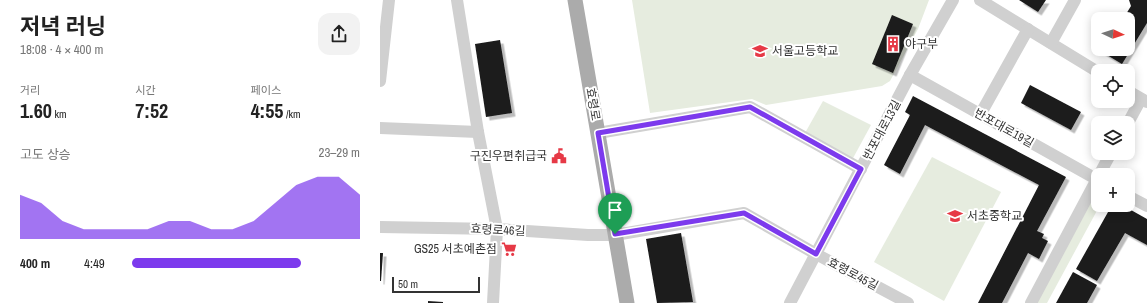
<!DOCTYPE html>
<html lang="ko">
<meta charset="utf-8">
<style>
body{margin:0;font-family:"Archivo Narrow","Noto Sans KR",sans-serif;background:#f2f2f2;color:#222;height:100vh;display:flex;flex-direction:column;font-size:15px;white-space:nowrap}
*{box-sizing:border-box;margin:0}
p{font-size:13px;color:#767676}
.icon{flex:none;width:22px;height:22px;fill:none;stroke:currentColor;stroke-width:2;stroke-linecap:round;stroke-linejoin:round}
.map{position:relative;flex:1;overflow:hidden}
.sheet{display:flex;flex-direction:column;background:#fff;width:380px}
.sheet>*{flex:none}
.needle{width:26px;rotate:94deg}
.buttons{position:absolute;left:711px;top:12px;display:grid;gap:8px}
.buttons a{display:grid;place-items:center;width:44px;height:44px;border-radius:8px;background:#fff;box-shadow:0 2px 10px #0003;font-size:20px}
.scale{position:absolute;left:12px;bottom:10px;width:88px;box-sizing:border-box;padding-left:4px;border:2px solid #333;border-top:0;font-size:11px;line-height:14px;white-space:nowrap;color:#333;-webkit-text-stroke:3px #fff;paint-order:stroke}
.pin{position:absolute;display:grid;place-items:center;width:34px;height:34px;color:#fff;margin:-41px -17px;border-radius:50% 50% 50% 0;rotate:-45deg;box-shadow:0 0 4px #0007}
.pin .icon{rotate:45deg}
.round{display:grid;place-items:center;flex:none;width:42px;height:42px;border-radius:12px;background:#f2f2f2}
.overview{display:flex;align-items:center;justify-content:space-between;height:68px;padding:0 20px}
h1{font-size:22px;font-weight:700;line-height:30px}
.stats{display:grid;grid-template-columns:repeat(3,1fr);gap:6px;height:68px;padding:4px 20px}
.stats div{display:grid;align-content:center}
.stats b{font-size:20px;font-weight:700}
.stats small{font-size:11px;font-weight:400}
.stats p{font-size:11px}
.chart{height:112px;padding:8px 20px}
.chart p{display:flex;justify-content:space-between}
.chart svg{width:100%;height:72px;margin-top:4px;fill:#7c3aed;opacity:.7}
ul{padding:0 20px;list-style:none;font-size:13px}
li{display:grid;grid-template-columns:64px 48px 1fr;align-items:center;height:30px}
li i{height:10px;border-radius:5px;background:#7c3aed}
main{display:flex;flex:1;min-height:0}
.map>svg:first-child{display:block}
</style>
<main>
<section class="sheet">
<div class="overview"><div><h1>저녁 러닝</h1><p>18:08 · 4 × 400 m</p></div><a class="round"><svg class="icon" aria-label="share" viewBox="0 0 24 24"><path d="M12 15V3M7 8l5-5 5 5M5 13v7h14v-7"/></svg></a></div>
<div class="stats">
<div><p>거리</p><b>1.60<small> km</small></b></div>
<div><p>시간</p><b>7:52</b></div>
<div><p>페이스</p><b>4:55<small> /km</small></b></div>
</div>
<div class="chart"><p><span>고도 상승</span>23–29 m</p>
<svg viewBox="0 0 160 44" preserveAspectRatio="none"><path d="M0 44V17L10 22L20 33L30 38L40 38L50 38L60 38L70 33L80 33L90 38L100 38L110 33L120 22L130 11L140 6L150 6L160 17V44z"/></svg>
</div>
<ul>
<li><b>400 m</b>4:49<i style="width:74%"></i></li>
</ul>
</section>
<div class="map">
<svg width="767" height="303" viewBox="0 0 767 303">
<defs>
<filter id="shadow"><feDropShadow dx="3.5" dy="3.5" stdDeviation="0" flood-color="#0004"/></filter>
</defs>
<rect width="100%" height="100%" fill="#fff"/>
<!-- green -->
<g fill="#e6ecdf">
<polygon points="252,0 549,0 538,29 510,81 502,86 386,105 372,99 270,113"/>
<polygon points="443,101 491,125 472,160 425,133"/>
<polygon points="552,157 621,192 564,301 494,262"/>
<polygon points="718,189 718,205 720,205 667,303 657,303"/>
</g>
<!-- building -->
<g fill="#1a1a1a" filter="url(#shadow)">
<polygon points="639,0 666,0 658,12"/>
<polygon points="749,0 767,0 767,23 742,64 722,52 724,49 748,49 748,19 743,19 751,6"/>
<polygon points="512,15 533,24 513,73 492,64"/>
<polygon points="120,40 132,113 106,117 95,44"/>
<polygon points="650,85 701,112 691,130 641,103"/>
<polygon points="533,96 686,177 657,231 664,234 662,238 668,241 659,259 648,253 622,303 598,303 659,185 545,125 520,174 504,165 530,115 525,112"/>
<polygon points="732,205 742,205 767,219 767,245 745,233 717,281 696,269"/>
<polygon points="301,233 313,302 277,303 266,239"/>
<polygon points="0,253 3,253 1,281 0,281"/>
<polygon points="693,272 717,285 707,303 676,303"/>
<polygon points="48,301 63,302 63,303 48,303"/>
</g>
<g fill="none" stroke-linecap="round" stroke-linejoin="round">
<!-- minor -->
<g stroke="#d0d0d0" stroke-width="12">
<polyline points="77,0 98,132 117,229 113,303"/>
<polyline points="600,0 718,72"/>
<polyline points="671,43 695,0"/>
<polyline points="530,75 718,180"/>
<polyline points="0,81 9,0"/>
<polyline points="748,91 767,102"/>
<polyline points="600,115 648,29"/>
<polyline points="748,123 761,99"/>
<polyline points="0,128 98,132"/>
<polyline points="218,133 370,107 481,169"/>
<polyline points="719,175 731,153"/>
<polyline points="748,196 767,206"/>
<polyline points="0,227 117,229 208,235 235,235 364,213 436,254 528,303"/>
<polyline points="410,303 530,75 573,0"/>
<polyline points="651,303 718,177"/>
</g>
<!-- major -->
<polyline stroke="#ababab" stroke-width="15" points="195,0 247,303"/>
</g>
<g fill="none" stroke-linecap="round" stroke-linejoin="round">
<!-- route casing -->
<g stroke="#fff" stroke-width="8">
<polygon id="route" points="370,107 481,169 436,254 364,213 235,234 218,133"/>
</g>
<!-- route -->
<use href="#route" stroke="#7c3aed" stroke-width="5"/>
</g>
<!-- icons -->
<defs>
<g id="building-bare" transform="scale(1.2)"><path d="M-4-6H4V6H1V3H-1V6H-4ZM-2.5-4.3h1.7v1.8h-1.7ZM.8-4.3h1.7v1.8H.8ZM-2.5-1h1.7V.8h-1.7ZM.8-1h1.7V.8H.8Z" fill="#e63946" stroke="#fff" stroke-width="2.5" paint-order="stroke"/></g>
<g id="school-bare" transform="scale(1.2)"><path d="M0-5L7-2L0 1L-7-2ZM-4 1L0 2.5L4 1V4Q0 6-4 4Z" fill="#e63946" stroke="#fff" stroke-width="2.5" paint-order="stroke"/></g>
<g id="civic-bare" transform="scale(1.2)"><path d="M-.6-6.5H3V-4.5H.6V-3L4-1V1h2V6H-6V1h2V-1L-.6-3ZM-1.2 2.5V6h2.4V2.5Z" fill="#e63946" stroke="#fff" stroke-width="2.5" paint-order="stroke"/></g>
<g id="supermarket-bare" transform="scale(1.2)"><path d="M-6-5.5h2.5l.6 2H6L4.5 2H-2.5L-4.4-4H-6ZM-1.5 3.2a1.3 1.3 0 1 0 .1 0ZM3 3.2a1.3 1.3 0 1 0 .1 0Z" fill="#e63946" stroke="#fff" stroke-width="2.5" paint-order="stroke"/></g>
</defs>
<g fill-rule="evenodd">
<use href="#building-bare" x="513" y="44"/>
<use href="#school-bare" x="380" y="51"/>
<use href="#civic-bare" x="179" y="156"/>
<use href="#school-bare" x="575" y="216"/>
<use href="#supermarket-bare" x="129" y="249"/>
</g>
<g text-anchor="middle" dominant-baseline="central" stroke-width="4" stroke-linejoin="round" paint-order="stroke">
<!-- poi labels -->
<g font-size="12" fill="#333" stroke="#fff" text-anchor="start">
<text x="525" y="44">야구부</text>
<text x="392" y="51">서울고등학교</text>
<text x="167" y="156" text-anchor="end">구진우편취급국</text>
<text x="587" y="216">서초중학교</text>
<text x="117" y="249" text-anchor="end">GS25 서초예촌점</text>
</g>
<!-- street labels -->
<g font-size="12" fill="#333" stroke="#fff">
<text transform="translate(213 104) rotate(80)">효령로</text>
<text transform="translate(624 128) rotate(29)">반포대로19길</text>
<text transform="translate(502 130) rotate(-62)">반포대로13길</text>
<text transform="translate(118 230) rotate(3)">효령로46길</text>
<text transform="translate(473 274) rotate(28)">효령로45길</text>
</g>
</g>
</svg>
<div class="buttons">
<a><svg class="needle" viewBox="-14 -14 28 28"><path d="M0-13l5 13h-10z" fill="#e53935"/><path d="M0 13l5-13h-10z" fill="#767676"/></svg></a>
<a><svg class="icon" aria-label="locate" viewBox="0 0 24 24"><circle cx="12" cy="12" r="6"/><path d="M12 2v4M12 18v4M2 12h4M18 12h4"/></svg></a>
<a><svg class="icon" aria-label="layers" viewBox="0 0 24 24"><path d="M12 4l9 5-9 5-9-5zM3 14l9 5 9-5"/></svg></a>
<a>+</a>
</div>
<div class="scale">50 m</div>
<div class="pin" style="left:235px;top:234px;background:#1e9e55"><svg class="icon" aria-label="arrive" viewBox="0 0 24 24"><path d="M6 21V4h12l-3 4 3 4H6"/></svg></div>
</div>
</main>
